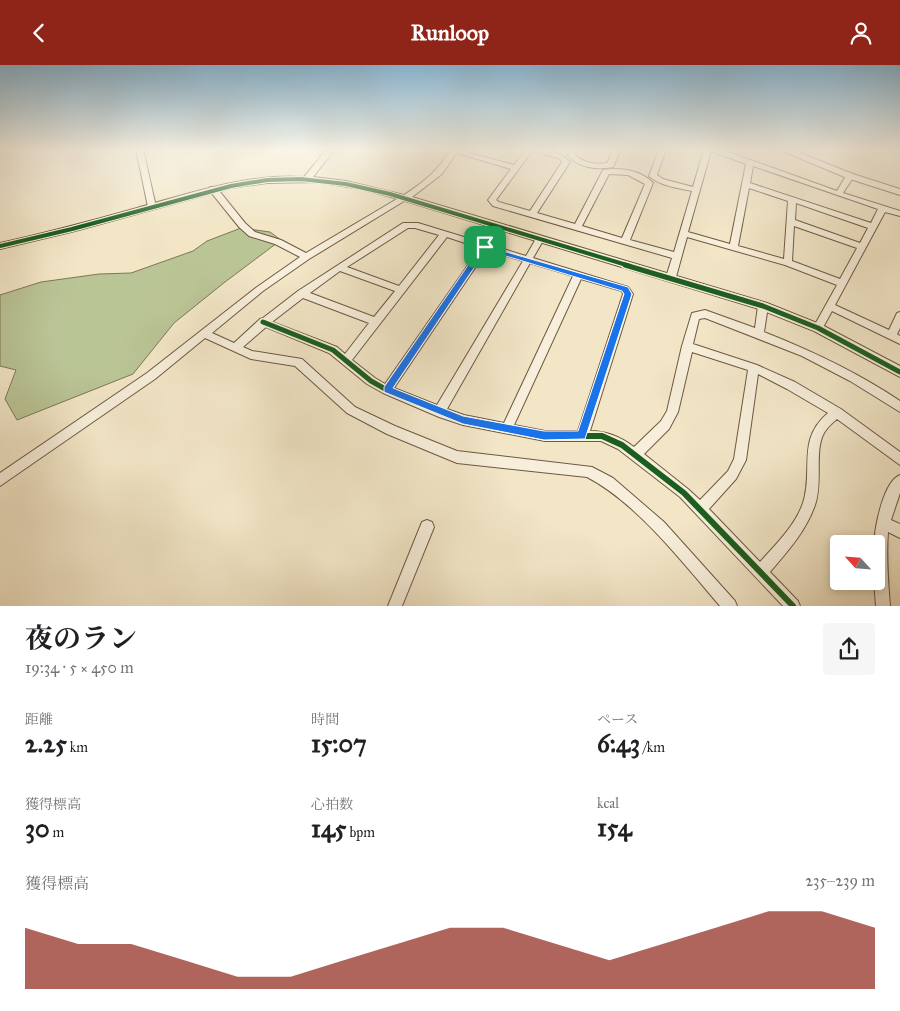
<!DOCTYPE html>
<html lang="ja">
<meta charset="utf-8">
<style>
body{margin:0;font-family:"IM FELL Great Primer","Noto Serif JP",serif;background:#f6f6f6;color:#202124;height:100vh;display:flex;flex-direction:column;font-size:19px;white-space:nowrap}
*{box-sizing:border-box;margin:0}
p{font-size:16px;color:#757577}
.icon{flex:none;width:28px;height:28px;fill:none;stroke:currentColor;stroke-width:2;stroke-linecap:round;stroke-linejoin:round}
.map{position:relative;height:541px;overflow:hidden}
.details{display:flex;flex-direction:column;background:#fff;flex:1}
.details>*{flex:none}
.needle{width:32px;rotate:296deg}
.tools{position:absolute;left:830px;top:470px;display:grid;gap:10px}
.tools a{display:grid;place-items:center;width:55px;height:55px;border-radius:5px;background:#fff;box-shadow:0 2px 8px #0003;font-size:25px}
.pin{position:absolute;display:grid;place-items:center;width:42px;height:42px;color:#fff;margin:-21px;border-radius:10px;box-shadow:0 2px 8px #0006}
.round{display:grid;place-items:center;flex:none;width:52px;height:52px;border-radius:5px;background:#f6f6f6}
.headline{display:flex;align-items:center;justify-content:space-between;height:85px;padding:0 25px}
h1{font-size:28px;font-weight:700;line-height:38px}
.figures{display:grid;grid-template-columns:repeat(3,1fr);gap:8px;height:85px;padding:5px 25px}
.figures div{display:grid;align-content:center}
.figures b{font-size:25px;font-weight:700}
.figures small{font-size:14px;font-weight:400}
.figures p{font-size:14px}
.chart{height:140px;padding:10px 25px}
.chart p{display:flex;justify-content:space-between}
.chart svg{width:100%;height:90px;margin-top:5px;fill:#8f2418;opacity:.7}
header{display:flex;justify-content:space-between;align-items:center;height:65px;padding:0 25px;background:#8f2418;color:#fff;font-size:22px;font-weight:700}
.map>svg:first-child{display:block}
</style>
<header><svg class="icon" aria-label="back" viewBox="0 0 24 24"><path d="M15 5l-7 7 7 7"/></svg>Runloop<svg class="icon" aria-label="person" viewBox="0 0 24 24"><circle cx="12" cy="8" r="4"/><path d="M4 21q1-7 8-7t8 7"/></svg></header>
<div class="map">
<svg width="900" height="541" viewBox="0 0 900 541">
<rect width="100%" height="100%" fill="#f2e6c7"/>
<filter id="stains"><feTurbulence type="fractalNoise" baseFrequency=".004" numOctaves="4"/><feColorMatrix values="0 0 0 0 .2 0 0 0 0 .09 0 0 0 0 .02 0 0 0 .5 -.17"/></filter>
<radialGradient id="worn" r=".72"><stop offset=".6" stop-color="#630" stop-opacity="0"/><stop offset="1" stop-color="#630" stop-opacity=".3"/></radialGradient>
<!-- green -->
<polygon fill="#bac596" stroke="#7e7756" points="241,163 270,167 281,175 225,217 174,258 133,309 17,355 5,334 16,305 0,301 0,230 41,217 99,209 131,208 193,186 207,176"/>
<g fill="none" stroke-linecap="round" stroke-linejoin="round">
<!-- minor casing -->
<g stroke="#6f5842" stroke-width="2">
<g id="minor">
<polygon points="136,84 143,84 156,142 155,144 152,144 148,142"/>
<path d="M 455,84 L 514,100 L 526,84 C 541,84 559,85 570,97 L 537,148 L 575,159 L 603,105 C 620,102 641,105 653,118 L 630,175 L 674,187 L 692,126 C 678,123 660,121 649,111 L 659,84 L 666,84 L 657,110 L 663,114 L 693,122 L 704,84 L 720,84 L 837,126 L 847,109 L 853,109 L 854,111 L 843,128 L 900,146 L 900,151 L 885,147 L 835,240 L 889,265 L 897,248 L 900,247 L 900,263 L 897,269 L 900,271 L 900,279 L 832,246 L 821,266 L 815,266 L 813,263 L 837,220 L 785,200 L 687,172 L 676,212 L 671,215 L 666,212 L 672,193 L 493,141 L 488,135 L 511,104 L 450,86 ZM 532,86 L 559,93 L 562,97 L 530,146 L 499,137 L 496,135 ZM 711,86 L 746,99 L 730,179 L 688,167 ZM 753,101 L 878,144 L 871,158 L 750,118 ZM 609,109 L 628,110 L 645,119 L 622,173 L 582,161 ZM 749,123 L 788,136 L 784,194 L 738,181 ZM 796,138 L 868,163 L 860,178 L 795,155 ZM 794,161 L 857,183 L 840,214 L 792,196 Z"/>
<path d="M 570,84 L 577,84 L 575,90 C 584,98 595,100 607,98 L 614,84 L 621,84 L 613,102 C 597,105 578,103 568,90 Z"/>
<path d="M 210,122 L 216,122 L 245,158 L 255,167 L 281,175 L 306,188 L 402,131 L 408,131 L 409,133 L 309,194 L 263,226 L 212,268 L 234,278 L 260,254 L 263,253 L 298,226 L 403,158 L 418,158 L 526,191 L 537,172 L 540,171 L 544,174 L 533,193 L 628,222 L 633,229 L 590,366 C 606,366 621,372 634,382 L 661,356 L 667,346 L 682,281 L 692,248 L 705,245 L 755,263 L 758,241 L 763,238 L 768,241 L 764,267 C 812,286 857,307 900,336 L 900,347 L 850,316 L 802,291 L 705,253 L 699,254 L 693,279 L 757,300 L 795,317 L 841,344 L 900,387 L 900,400 L 837,354 C 832,358 827,363 824,368 C 814,386 823,418 815,440 C 806,466 788,486 770,507 L 798,536 L 800,541 L 783,541 L 680,432 L 618,384 L 601,376 L 545,376 L 463,360 L 439,352 L 383,328 L 367,319 L 329,288 L 266,262 L 243,282 L 252,286 L 302,294 L 355,342 L 395,361 L 457,386 L 592,402 L 613,413 L 664,457 L 735,536 L 737,541 L 720,541 C 683,498 637,438 587,412 L 457,398 L 387,369 L 347,348 L 295,301 L 251,294 L 205,273 L 155,314 L 0,421 L 0,408 L 147,308 L 257,222 L 300,192 L 275,179 L 249,171 L 239,162 L 210,126 ZM 408,163 L 415,163 L 439,170 L 399,221 L 347,202 ZM 447,172 L 480,183 L 385,319 L 375,313 L 352,295 ZM 487,185 L 523,196 L 437,340 L 394,323 ZM 530,198 L 573,211 L 504,358 L 464,350 L 447,344 ZM 340,206 L 395,226 L 374,252 L 310,228 ZM 581,214 L 622,226 L 623,229 L 578,366 L 545,366 L 514,360 ZM 303,233 L 369,258 L 345,289 L 337,282 L 272,257 ZM 692,287 L 748,305 L 734,394 L 728,406 L 700,435 L 688,424 L 644,389 L 669,364 L 678,347 ZM 758,309 L 787,324 L 828,348 C 796,375 814,404 803,438 C 795,461 776,479 760,497 L 709,444 L 736,414 L 746,395 Z"/>
<path d="M 900,410 L 900,428 L 891,455 L 900,459 L 900,473 L 888,467 C 886,492 888,516 890,541 L 876,541 L 874,516 L 876,516 L 876,479 L 874,479 C 875,462 883,417 900,410 Z"/>
<polygon points="427,455 432,457 434,462 402,541 388,541 422,457"/>
</g>
</g>
<!-- tertiary casing -->
<g stroke="#6f5842" stroke-width="2">
<g id="tertiary">
<path d="M 327,84 L 335,84 L 313,112 L 346,116 L 404,130 C 424,117 439,105 451,84 L 459,84 L 442,109 L 412,132 L 767,238 L 822,260 L 900,301 L 900,312 L 814,266 L 759,244 L 402,135 L 361,124 L 316,117 L 267,118 L 231,123 L 75,166 L 0,184 L 0,178 C 46,168 91,156 137,143 C 191,128 247,108 304,112 Z"/>
<polygon points="778,84 790,84 853,109 900,124 900,130 847,113"/>
</g>
</g>
<!-- minor -->
<use href="#minor" fill="#f7efdb" fill-rule="evenodd"/>
<!-- tertiary -->
<use href="#tertiary" fill="#f7efdb" fill-rule="evenodd"/>
<!-- cycleway-far2 casing -->
<g stroke="#f7efdb" stroke-width="6">
<polyline id="cycleway-far2" points="0,181 72,164 231,121 267,115 301,114 346,119 390,129 630,201"/>
</g>
<!-- cycleway-far1 casing -->
<g stroke="#f7efdb" stroke-width="8">
<g id="cycleway-far1">
<polyline points="625,200 763,241 818,263 900,307"/>
<polyline points="263,257 333,285 371,316 387,325 450,350"/>
</g>
</g>
<!-- cycleway casing -->
<g stroke="#f7efdb" stroke-width="9">
<polyline id="cycleway" points="447,349 463,355 545,371 602,371 622,380 684,428 793,541"/>
</g>
<!-- cycleway-far2 -->
<use href="#cycleway-far2" stroke="#1b5e20" stroke-width="4"/>
<!-- cycleway-far1 -->
<use href="#cycleway-far1" stroke="#1b5e20" stroke-width="5"/>
<!-- cycleway -->
<use href="#cycleway" stroke="#1b5e20" stroke-width="6"/>
</g>
<!-- sky -->
<linearGradient id="sky" x2="0" y2="1"><stop stop-color="#89b8d6"/><stop offset="0.53" stop-color="#f9f4e6"/><stop offset="1" stop-color="#f9f4e6" stop-opacity="0"/></linearGradient>
<rect width="900" height="160" fill="url(#sky)"/>
<!-- route -->
<path fill="#1a73e8" stroke="#fff" fill-rule="evenodd" d="M 482,180 L 628,222 L 632,229 L 585,374 L 544,375 L 463,359 L 384,327 L 384,322 ZM 486,185 L 622,226 L 624,229 L 578,366 L 544,366 L 463,351 L 393,323 Z"/>
<rect width="100%" height="100%" filter="url(#stains)"/>
<rect width="100%" height="100%" fill="url(#worn)"/>
</svg>
<div class="tools">
<a><svg class="needle" viewBox="-14 -14 28 28"><path d="M0-13l5 13h-10z" fill="#e53935"/><path d="M0 13l5-13h-10z" fill="#757577"/></svg></a>
</div>
<div class="pin" style="left:485px;top:182px;background:#1e9e55"><svg class="icon" aria-label="arrive" viewBox="0 0 24 24"><path d="M6 21V4h12l-3 4 3 4H6"/></svg></div>
</div>
<section class="details">
<div class="headline"><div><h1>夜のラン</h1><p>19:34 · 5 × 450 m</p></div><a class="round"><svg class="icon" aria-label="share" viewBox="0 0 24 24"><path d="M12 15V3M7 8l5-5 5 5M5 13v7h14v-7"/></svg></a></div>
<div class="figures">
<div><p>距離</p><b>2.25<small> km</small></b></div>
<div><p>時間</p><b>15:07</b></div>
<div><p>ペース</p><b>6:43<small> /km</small></b></div>
</div>
<div class="figures">
<div><p>獲得標高</p><b>30<small> m</small></b></div>
<div><p>心拍数</p><b>145<small> bpm</small></b></div>
<div><p>kcal</p><b>154</b></div>
</div>
<div class="chart"><p><span>獲得標高</span>235–239 m</p>
<svg viewBox="0 0 160 44" preserveAspectRatio="none"><path d="M0 44V14L10 22L20 22L30 30L40 38L50 38L60 30L70 22L80 14L90 14L100 22L110 30L120 22L130 14L140 6L150 6L160 14V44z"/></svg>
</div>
</section>
